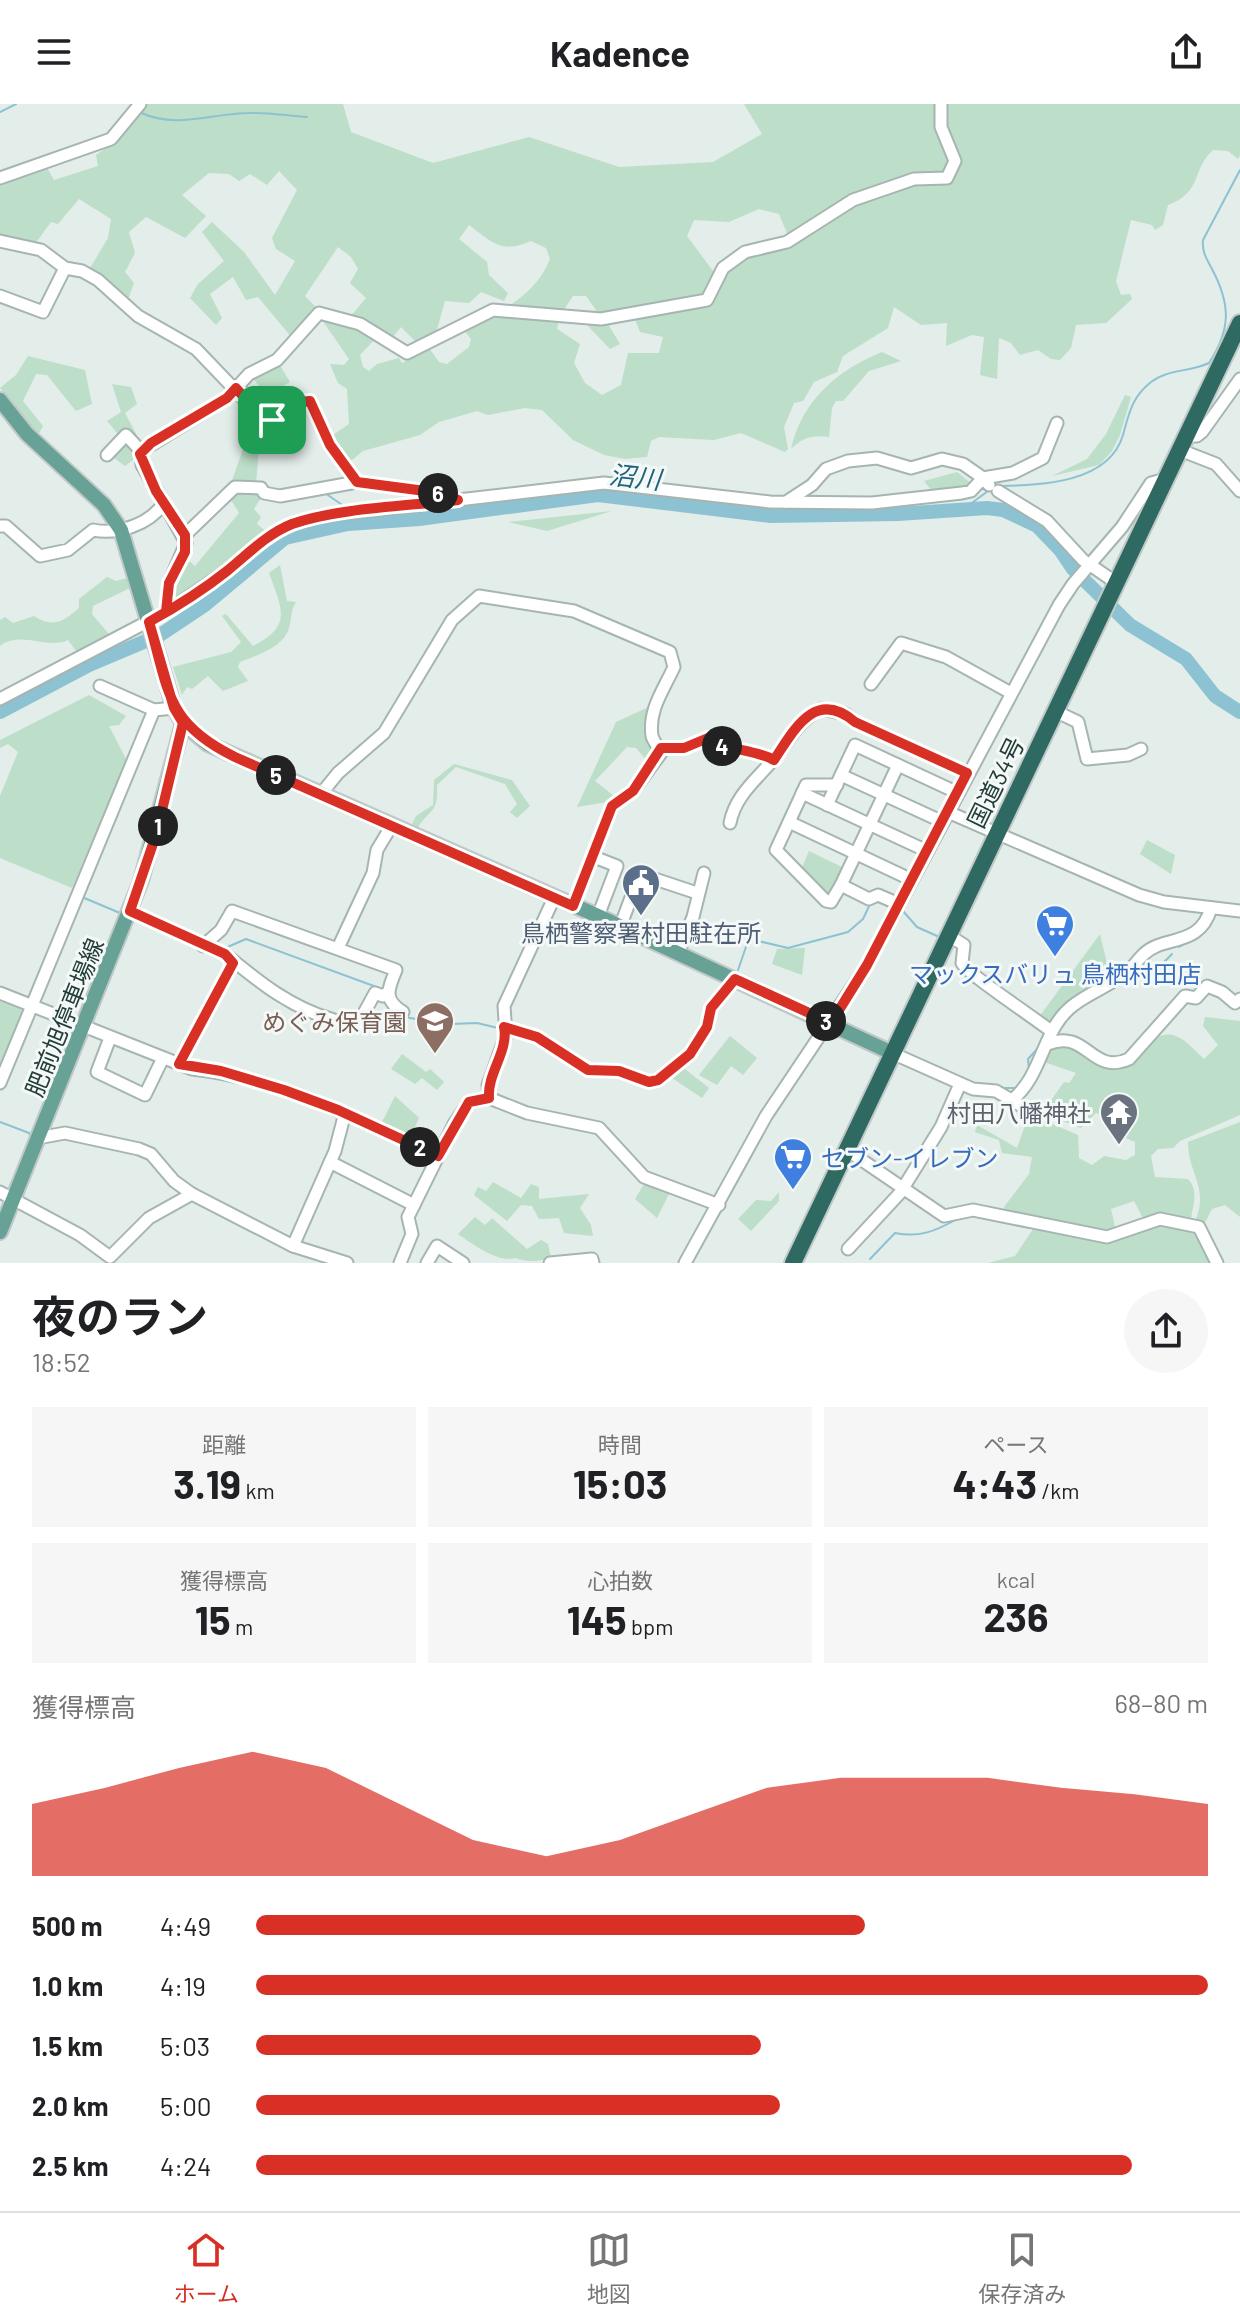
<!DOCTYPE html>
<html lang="ja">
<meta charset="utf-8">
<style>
body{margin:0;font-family:Barlow,"Noto Sans JP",sans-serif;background:#f6f6f6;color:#202124;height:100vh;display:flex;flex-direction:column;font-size:30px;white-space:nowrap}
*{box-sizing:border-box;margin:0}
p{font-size:26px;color:#757577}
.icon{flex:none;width:44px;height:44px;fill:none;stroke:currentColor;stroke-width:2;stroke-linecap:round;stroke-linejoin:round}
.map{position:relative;height:1159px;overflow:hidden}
.panel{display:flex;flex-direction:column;background:#fff;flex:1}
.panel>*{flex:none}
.pin{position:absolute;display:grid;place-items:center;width:68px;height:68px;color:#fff;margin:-34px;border-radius:16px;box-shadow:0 4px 12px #0006}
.km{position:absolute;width:40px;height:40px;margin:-20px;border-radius:50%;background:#222;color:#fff;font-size:22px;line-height:40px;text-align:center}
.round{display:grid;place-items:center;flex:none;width:84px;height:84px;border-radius:42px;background:#f6f6f6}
.head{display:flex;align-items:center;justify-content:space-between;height:136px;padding:0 32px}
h1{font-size:44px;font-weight:700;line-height:60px}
.stats{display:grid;grid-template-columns:repeat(3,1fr);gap:12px;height:136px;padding:8px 32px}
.stats div{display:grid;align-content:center;border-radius:0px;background:#f6f6f6;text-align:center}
.stats b{font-size:40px;font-weight:700}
.stats small{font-size:22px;font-weight:400}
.stats p{font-size:22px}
.chart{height:224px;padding:16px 32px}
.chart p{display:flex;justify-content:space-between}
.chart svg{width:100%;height:144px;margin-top:8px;fill:#d93025;opacity:.7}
ul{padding:0 32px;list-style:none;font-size:26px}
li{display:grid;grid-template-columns:128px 96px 1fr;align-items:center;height:60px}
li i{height:20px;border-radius:10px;background:#d93025}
header{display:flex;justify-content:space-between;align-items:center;height:104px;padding:0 32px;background:#fff;font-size:36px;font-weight:700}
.tabs{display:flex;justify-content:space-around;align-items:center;height:112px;border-top:2px solid #e0e0e0;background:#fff;font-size:22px;color:#757577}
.tabs a{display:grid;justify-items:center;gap:4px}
.tabs .selected{color:#d93025}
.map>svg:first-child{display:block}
</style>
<header><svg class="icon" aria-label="menu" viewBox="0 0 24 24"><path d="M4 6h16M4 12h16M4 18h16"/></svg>Kadence<svg class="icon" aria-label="share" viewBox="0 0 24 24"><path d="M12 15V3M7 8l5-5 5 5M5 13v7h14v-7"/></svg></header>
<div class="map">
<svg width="1240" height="1159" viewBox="0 0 1240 1159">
<rect width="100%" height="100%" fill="#e3ede9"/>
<!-- green -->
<g fill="#bddec8" fill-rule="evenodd">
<path d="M 147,0 L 343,0 L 351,28 L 433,59 L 529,33 L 619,63 L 713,58 L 762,30 L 744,0 L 1240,0 L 1240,51 L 1238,55 L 1228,47 L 1213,46 C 1191,66 1203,88 1168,101 L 1163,121 L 1155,126 L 1152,121 L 1131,116 L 1116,177 L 1121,191 L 1130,190 L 1132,195 L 1106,219 L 1076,221 L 1071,244 L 1060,256 L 1051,255 L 1038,246 L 1020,251 L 1011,239 L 999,234 L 997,275 L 980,271 L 984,233 L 972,231 L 946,242 L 947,219 L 921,221 L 894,203 L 888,224 L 843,252 L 837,268 L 814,278 L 803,297 L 794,299 L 784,323 L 788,345 L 785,348 L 741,329 L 714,336 L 659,333 L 651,337 L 647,353 L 625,355 L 604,351 L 573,336 L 542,306 L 525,304 L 488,311 L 477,307 L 439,318 L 420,331 L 363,347 L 347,360 L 330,333 L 349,320 L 347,285 L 338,279 L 330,260 L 344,261 L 349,255 L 320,213 L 345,219 L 366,194 L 350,179 L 358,165 L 351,153 L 338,143 L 305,192 L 318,205 L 293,235 L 258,193 L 246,196 L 233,173 L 210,190 L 222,214 L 216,221 L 190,194 L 198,180 L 224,157 L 202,128 L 212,118 L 244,148 L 275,191 L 295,157 L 276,145 L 272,134 L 297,86 L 279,67 L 267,81 L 250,70 L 239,77 L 229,70 L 209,69 L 182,91 L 206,112 L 185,134 L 146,113 L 129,128 L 135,149 L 125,168 L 134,179 L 129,193 L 122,195 L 89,166 L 108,134 L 111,115 L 79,95 L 58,120 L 51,118 L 35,140 L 0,133 L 0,77 L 46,62 L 54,76 L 98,62 L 96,51 L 123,32 ZM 759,105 L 779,110 L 789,134 L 744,143 L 713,167 L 687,132 L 694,116 L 729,118 ZM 469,121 C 493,139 501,150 531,137 L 546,144 L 550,155 C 535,193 499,208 464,226 L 471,235 L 469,243 L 447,260 L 439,258 L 429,244 L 402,259 L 399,254 L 377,260 L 369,267 L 363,263 L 360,251 L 377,233 L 392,234 L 401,223 L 417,239 L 436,229 L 445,197 L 469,199 L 481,188 L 504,197 L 508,189 L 489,171 L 487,158 L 459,135 ZM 573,192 L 586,192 L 596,206 L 588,222 L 610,245 L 620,240 L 608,220 L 613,210 L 632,208 L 640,228 L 663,233 L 659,249 L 628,249 L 621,281 L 602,291 L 585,279 L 574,259 L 580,240 L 557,225 L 561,210 Z"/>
<path d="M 882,248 L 901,257 L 869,267 L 843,297 L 836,297 L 832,304 L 829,333 C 813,331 803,333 791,345 C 802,296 838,266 882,248 Z"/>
<polygon points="28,252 85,266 92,300 76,307 47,271 36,270 23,297 43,322 38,331 0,284 16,271"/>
<polygon points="278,258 290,278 267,292 251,272"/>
<polygon points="112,280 131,283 137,300 125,309 142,341 137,353 125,362 110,351 123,336 107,317 121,308"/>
<polygon points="1125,291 1131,293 1120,331 1112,347 1099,361 1052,372 1087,355 1106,330"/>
<polygon points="245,340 259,343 256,380 231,379"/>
<polygon points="957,368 972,380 932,387 924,377"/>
<polygon points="239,386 255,387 262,392 254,405 261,413 257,420 268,429 224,466 170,502 171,480 185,454 195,462 239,409 228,391"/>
<polygon points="612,407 547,427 508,418"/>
<path d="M 280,461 L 287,497 L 296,498 C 290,508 292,513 289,524 C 283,544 257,551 240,558 L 238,563 L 248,577 L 223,587 L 208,572 L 192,585 L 187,583 L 182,591 L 173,563 L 231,548 L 241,538 L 222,512 L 226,510 L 253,542 C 293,522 282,505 269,469 Z"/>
<path d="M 107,473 L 116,477 L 127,474 L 130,484 L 93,502 L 92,510 L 113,535 L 79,551 L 68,536 C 47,546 21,526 0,542 L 0,516 L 5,513 L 13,519 L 34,512 C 53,524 63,518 79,504 L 79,495 Z"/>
<polygon points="89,591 126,612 119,621 109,622 127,657 72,784 0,754 0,692 18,648 8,640 0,644 0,636"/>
<polygon points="651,602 658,648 650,660 636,644 627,643 595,677 619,696 577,703 616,618"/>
<path d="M 454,660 L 512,676 L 530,702 L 517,714 L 510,708 L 517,700 L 505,680 L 456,663 L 437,681 C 438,709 432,703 418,723 L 412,720 L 416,712 L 433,701 L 434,676 Z"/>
<polygon points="1147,736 1175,751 1171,770 1140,750"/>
<polygon points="809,747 846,765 832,792 827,793 801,766"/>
<polygon points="1100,830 1111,876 1051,921 1039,913"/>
<polygon points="805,844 802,871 772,860 777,845"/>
<polygon points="0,894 26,908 0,972"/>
<path d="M 1205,913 L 1240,917 L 1240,1011 L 1180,1037 L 1173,1044 L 1158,1045 L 1151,1052 L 1155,1073 L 1188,1075 C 1199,1087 1193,1100 1191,1115 L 1160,1111 L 1143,1114 L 1134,1097 L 1111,1105 L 1116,1127 L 1006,1109 L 1004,1103 L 1029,1070 L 1032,1053 L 1002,1049 L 999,1036 L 975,1028 L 977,1021 L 1017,1044 L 1029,1010 L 1078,1031 L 1079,1054 L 1092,1061 L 1104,1052 L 1126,1056 L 1135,1051 L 1135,1038 L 1114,1029 L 1111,1013 L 1096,1009 L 1081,1024 L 1031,1005 L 1035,997 L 1047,1002 L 1064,978 L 1069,979 L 1076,969 L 1044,958 L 1054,941 C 1077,937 1085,958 1104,964 C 1136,975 1147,916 1180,934 C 1189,939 1197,949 1204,955 L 1218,941 L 1203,922 Z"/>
<polygon points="730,932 757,954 743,971 731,962 717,981 699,971"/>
<polygon points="402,950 426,968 430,965 444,978 437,986 422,974 415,980 391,965"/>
<polygon points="681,962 709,984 702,994 669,972"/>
<polygon points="395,992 419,1014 409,1036 380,1022"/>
<path d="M 1240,1018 L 1240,1113 L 1225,1101 L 1212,1105 L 1204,1121 L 1196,1117 C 1197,1111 1200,1104 1200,1097 C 1201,1076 1188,1063 1188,1038 Z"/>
<polygon points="646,1077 670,1088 657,1114 635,1095"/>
<polygon points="493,1078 521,1094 531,1080 539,1083 539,1095 589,1090 580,1104 591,1121 593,1132 564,1129 559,1114 539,1115 532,1102 521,1101 507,1117 474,1091 478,1083 486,1087"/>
<polygon points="779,1088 779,1097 751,1127 738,1115 756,1096 771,1097"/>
<path d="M 475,1113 L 485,1121 L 492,1114 L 527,1145 L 541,1136 L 548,1140 L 551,1154 C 536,1157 533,1159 515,1154 C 498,1159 474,1141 458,1130 Z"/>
<polygon points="1164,1118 1196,1125 1214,1159 988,1159 1015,1152 1035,1122 1090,1132"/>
</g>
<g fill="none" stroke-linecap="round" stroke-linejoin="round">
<!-- stream -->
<g stroke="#8cc2d1" stroke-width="2">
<polyline points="0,8 16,0"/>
<path d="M 139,8 C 178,26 210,9 250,9 C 269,8 288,12 307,13"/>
<path d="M 1001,382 C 1042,381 1109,379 1123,331 C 1129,309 1132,293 1151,278 C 1168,265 1190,268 1209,259 C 1231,225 1231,201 1212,165 C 1206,154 1202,148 1203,136 L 1240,66"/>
<polyline points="325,389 348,405"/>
<polyline points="965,404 988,387"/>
<polyline points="82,793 120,809"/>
<polyline points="903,807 917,823 937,832"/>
<polyline points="1179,843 1203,829"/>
<polyline points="223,845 246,835 382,885"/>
<polyline points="957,859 968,876 976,880"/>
<path d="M 1141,861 C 1156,868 1162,861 1172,850"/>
<polyline points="738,866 747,840 754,836 788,844 848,828 863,815 871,798"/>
<polyline points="404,913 446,920"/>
<polyline points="451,920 477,919 498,924"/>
<polyline points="1029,967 1028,955 1040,942"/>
<polyline points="1004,984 1016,984"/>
<polyline points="0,1018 29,1029 31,1034"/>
<polyline points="976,1113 1030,1124"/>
<path d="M 870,1155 L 895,1129 C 919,1134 936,1127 957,1115"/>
</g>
<!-- river -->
<polyline stroke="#8cc2d1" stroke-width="14" points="0,608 89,561 160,531 205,501 285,434 348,420 419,415 598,391 771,412 898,410 987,404 1003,406 1037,422 1061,447 1073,465 1130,521 1186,555 1215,592 1240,608"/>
<!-- minor casing -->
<g stroke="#a6b5b1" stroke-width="15">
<g id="minor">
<polyline points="0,74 111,35 140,0"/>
<polyline points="0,137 41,146 65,164 82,167 98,176 138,212 196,245 262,314 272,316 300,298 310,297 330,341 357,378"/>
<polyline points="0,192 43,208 65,164"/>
<polyline points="1187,332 1197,332 1202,328 1240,275"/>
<polyline points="1180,346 1216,360 1240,387"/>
<polyline points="107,351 126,331 141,347"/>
<polyline points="998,387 1047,417 1083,456 1115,478"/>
<polyline points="786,398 812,381 826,365 848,357 877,354 911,364 942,355 963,360 983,374 1013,369 1043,354 1057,319"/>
<polyline points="164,399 186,439 169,479 166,508"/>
<path d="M 0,422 L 6,422 L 40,452 L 68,446 L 93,426 C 117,431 149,421 164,399 L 142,361 L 141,347 L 227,294 L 249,270 L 277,256 L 319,209 L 360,220 L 407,249 L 493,206 L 601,215 L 707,196 L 723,164 L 745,148 L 787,138 L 853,96 L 914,75 L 947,74 L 955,57 L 941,23 L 941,0"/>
<polyline points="185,431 235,383 261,384 264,389 280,392 357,378 440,389 458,396 604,379 770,398 872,399 962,389 971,387 983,374 989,381"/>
<polyline points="871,580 901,539 946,553 1011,589"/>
<polyline points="100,582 154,606 174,604"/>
<polyline points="0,595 166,508 224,469 269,432 291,421 320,412 453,397"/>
<polyline points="1055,607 1078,618 1087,655 1128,651 1141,645"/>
<path d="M 661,644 L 684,644 L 708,634 C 725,647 752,644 774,656"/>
<polyline points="898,661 841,781 869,795 878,791 899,800"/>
<polyline points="841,671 943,718"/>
<polyline points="837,681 806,681 776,746 826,797 831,798 841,781"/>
<polyline points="802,689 927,747"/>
<path d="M 321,690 L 338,669 L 384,629 L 452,516 L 479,492 L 574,507 L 670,548 L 674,563 C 664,585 648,606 652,632 C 654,639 659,643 661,649 L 633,687 L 612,702 L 573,802"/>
<polyline points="827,701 855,641 958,689"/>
<polyline points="948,708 1139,791 1164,798 1240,807"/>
<polyline points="789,718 912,776"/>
<path d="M 730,719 C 735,692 756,676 773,656 C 789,637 797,617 821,605 L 846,610 L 855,618 L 967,669"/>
<polyline points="594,753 617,762 598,812"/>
<path d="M 130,807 L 225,850 C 259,878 291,904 334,916 C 343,918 349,922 358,920 L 375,889 L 383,892 L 387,889"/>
<polyline points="620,823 640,770 697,789"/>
<path d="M 948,831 L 964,841 L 962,859 C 965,868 1036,915 1051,927"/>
<path d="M 203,842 L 221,826 L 232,807 L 396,866 C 388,885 383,896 403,908"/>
<polyline points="338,844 373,769 377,746 392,721"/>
<polyline points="678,849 693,813 704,769"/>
<path d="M 0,889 L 192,965 C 279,974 359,1016 438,1052"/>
<polyline points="504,923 537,933 588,966 619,967 649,978 658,976 690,950 707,923 711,904 735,875"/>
<polyline points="110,934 97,968 145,991 163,954"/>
<path d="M 1048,940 C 1087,924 1091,972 1129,955 L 1185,892 L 1196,894 L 1207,882 L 1222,888 L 1235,899 L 1240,895"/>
<polyline points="892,949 973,985 996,987 1030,1007"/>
<polyline points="179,960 233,859"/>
<polyline points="0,979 154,606"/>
<polyline points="489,994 488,981 506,931 504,902 554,794"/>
<path d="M 1012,996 C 1044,970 1042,923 1075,900 C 1091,888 1111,881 1127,868 C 1134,863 1138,855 1144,850 C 1163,831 1200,844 1211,804"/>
<polyline points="38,1034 65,1029 139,1045 151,1050 174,1077 192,1090 293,1142 347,1159"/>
<polyline points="847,1046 944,1112 973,1106 1107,1133 1160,1115 1199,1123 1217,1159"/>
<polyline points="330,1058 414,1101"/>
<polyline points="0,1088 80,1131 110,1153 149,1114 192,1090"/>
<polyline points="293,1142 335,1047 345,1009"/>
<polyline points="848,1145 900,1089 941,1023 960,980"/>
<polyline points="400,1159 412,1130 408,1113 454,1020 469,998 489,994 527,1009 599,1024 644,1073 719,1101"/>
<polyline points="427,1159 437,1142 463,1159"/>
<polyline points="550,1159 592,1155 593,1159"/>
<polyline points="685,1159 766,1012 867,861 1059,501 1073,480 1122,423 1151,379 1166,375"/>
</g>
</g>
<!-- major casing -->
<g stroke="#c1c9c8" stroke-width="18">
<g id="major">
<polyline points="0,296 27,330 104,401 121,426 174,604 183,619 208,640 598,812 892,949"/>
<polyline points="0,1128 141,777 183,619"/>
</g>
</g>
<!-- highway casing -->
<g stroke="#c1c9c8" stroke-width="20">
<polyline id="highway" points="793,1159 1240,219"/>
</g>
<!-- minor -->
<use href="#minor" stroke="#fff" stroke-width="11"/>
<!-- major -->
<use href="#major" stroke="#68a297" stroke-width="14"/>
<!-- highway -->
<use href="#highway" stroke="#2f6a62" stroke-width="16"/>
</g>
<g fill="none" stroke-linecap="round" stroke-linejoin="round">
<!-- route casing -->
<g stroke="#fff" stroke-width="16">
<path id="route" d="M 272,316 L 262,314 L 236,284 L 227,294 L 151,339 L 140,350 L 156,387 L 185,431 L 185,448 L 169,479 L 166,508 L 149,518 L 174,604 L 183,619 L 156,731 L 130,807 L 225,850 L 233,859 L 179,960 L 221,967 L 284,986 L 338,1006 L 438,1052 L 469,998 L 489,994 C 487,969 509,947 504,923 L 537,933 L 588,966 L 619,967 L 649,978 L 658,976 L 690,950 L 707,923 L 711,904 L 735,875 L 831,919 L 867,861 L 967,669 L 855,618 C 815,584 794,626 774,656 C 752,644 724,647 708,634 L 684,644 L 661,644 L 633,687 L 612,702 L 573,802 L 235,653 C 165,619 169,586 149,518 C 176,503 203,486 227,467 C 248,450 267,430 292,420 C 337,404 409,402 458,396 L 440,389 L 357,378 L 330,341 L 310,297 L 300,298 L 272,316"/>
</g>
<!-- route -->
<use href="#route" stroke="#d93025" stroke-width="10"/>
</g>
<!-- icons -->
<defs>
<g id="civic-pin" transform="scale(2)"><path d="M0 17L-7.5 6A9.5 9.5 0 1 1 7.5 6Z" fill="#5c6f8a" stroke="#f4f9f7"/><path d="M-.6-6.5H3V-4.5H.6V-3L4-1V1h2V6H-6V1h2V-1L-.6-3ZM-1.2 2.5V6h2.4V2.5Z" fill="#fff"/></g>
<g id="supermarket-pin" transform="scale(2)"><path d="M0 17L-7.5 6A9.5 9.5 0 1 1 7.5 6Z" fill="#3f7fe0" stroke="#f4f9f7"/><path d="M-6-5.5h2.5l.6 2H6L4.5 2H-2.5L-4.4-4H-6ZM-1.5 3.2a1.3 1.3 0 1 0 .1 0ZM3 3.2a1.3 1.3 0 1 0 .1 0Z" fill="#fff"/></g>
<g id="school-pin" transform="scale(2)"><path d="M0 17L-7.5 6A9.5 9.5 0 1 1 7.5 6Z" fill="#8d6e63" stroke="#f4f9f7"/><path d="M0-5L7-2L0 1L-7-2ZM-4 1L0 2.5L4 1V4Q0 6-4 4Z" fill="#fff"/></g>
<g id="temple-pin" transform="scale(2)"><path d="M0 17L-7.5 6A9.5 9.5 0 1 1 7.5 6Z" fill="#6b7280" stroke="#f4f9f7"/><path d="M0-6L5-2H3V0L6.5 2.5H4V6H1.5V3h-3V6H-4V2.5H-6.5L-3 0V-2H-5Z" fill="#fff"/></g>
</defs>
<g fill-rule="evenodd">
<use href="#civic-pin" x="641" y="779"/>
<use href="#supermarket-pin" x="1055" y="820"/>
<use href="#school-pin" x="435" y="917"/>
<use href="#temple-pin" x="1119" y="1008"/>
<use href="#supermarket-pin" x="793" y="1053"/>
</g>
<g text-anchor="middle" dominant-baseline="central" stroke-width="6" stroke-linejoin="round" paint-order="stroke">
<!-- street labels -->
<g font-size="24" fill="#233e39" stroke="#f4f9f7">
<text transform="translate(995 678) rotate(-64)">国道34号</text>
<text transform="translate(64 913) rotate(-68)">肥前旭停車場線</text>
</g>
<!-- service labels -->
<g font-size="24" fill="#4e5e75" stroke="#f4f9f7">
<text x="641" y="828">鳥栖警察署村田駐在所</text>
</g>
<!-- shop labels -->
<g font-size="24" fill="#366cbe" stroke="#f4f9f7">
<text x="1055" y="869">マックスバリュ 鳥栖村田店</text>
<text x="821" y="1053" text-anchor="start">セブン-イレブン</text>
</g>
<!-- education labels -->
<g font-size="24" fill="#785e54" stroke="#f4f9f7" text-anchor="end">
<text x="407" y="917">めぐみ保育園</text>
</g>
<!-- worship labels -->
<g font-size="24" fill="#5b616d" stroke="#f4f9f7" text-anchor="end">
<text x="1091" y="1008">村田八幡神社</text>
</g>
<!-- water labels -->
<g font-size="26" font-style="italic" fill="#1d657a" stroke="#f4f9f7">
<text transform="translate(635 372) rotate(6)">沼川</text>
</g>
</g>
</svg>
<div class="pin" style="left:272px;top:316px;background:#1e9e55"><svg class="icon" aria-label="arrive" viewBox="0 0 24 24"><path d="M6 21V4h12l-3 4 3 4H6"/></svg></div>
<b class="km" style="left:158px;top:722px">1</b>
<b class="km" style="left:420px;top:1043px">2</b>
<b class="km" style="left:826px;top:917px">3</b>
<b class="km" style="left:722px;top:642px">4</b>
<b class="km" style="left:276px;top:671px">5</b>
<b class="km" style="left:438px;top:389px">6</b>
</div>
<section class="panel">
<div class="head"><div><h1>夜のラン</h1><p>18:52</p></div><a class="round"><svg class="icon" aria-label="share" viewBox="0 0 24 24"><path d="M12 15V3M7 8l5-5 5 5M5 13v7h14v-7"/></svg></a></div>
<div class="stats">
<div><p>距離</p><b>3.19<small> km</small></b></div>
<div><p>時間</p><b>15:03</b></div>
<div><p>ペース</p><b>4:43<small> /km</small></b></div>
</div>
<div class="stats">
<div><p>獲得標高</p><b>15<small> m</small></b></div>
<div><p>心拍数</p><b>145<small> bpm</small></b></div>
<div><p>kcal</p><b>236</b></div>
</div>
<div class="chart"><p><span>獲得標高</span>68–80 m</p>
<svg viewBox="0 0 160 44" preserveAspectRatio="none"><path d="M0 44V22L10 17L20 11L30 6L40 11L50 22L60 33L70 38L80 33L90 25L100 17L110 14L120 14L130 14L140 17L150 19L160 22V44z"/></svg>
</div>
<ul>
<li><b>500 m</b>4:49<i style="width:64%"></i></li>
<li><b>1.0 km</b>4:19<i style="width:100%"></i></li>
<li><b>1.5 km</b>5:03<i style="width:53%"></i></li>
<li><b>2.0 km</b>5:00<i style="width:55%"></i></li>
<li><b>2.5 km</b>4:24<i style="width:92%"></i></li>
</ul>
</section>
<nav class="tabs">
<a class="selected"><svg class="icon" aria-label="home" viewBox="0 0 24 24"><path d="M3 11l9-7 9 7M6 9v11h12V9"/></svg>ホーム</a>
<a><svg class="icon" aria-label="map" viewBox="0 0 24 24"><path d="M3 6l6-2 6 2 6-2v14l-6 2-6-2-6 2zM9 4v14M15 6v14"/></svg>地図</a>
<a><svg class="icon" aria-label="saved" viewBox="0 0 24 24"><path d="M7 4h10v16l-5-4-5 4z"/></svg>保存済み</a>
</nav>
